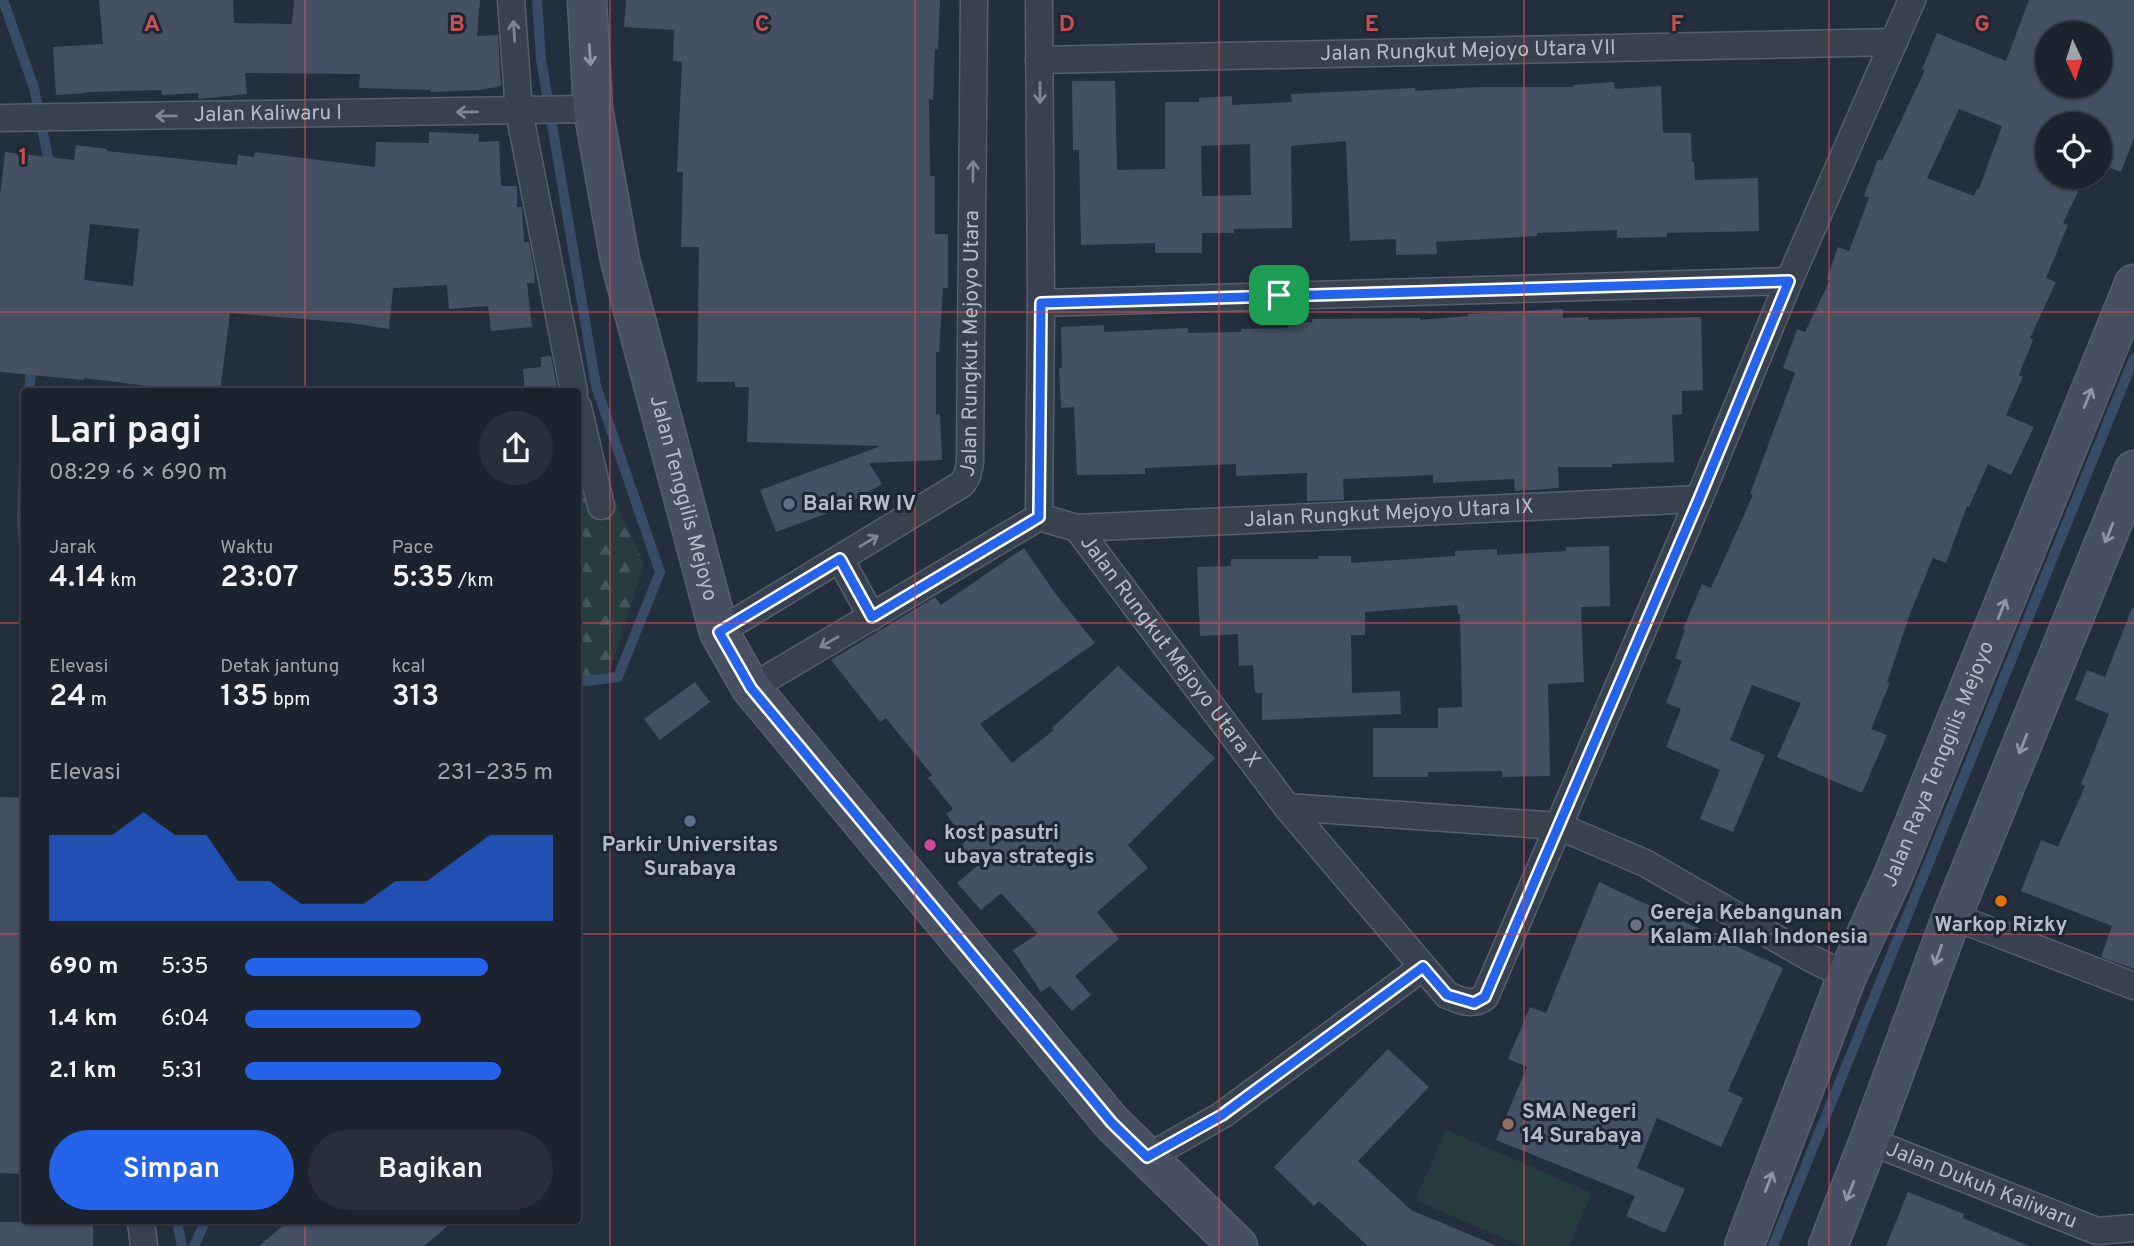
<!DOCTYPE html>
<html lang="id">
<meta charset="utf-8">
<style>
body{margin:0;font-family:Overpass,sans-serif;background:#282f3a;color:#f1f3f6;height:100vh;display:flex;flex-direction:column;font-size:26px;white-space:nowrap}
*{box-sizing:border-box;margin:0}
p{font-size:23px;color:#a0a4aa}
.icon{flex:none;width:38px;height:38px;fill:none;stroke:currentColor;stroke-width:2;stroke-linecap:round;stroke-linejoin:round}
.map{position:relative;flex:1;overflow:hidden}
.details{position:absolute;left:21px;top:388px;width:560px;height:836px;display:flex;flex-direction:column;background:#1b232e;border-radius:7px;box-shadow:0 2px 5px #0004,0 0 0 2px #39404a}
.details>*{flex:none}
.needle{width:46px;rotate:176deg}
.controls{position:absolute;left:2035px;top:21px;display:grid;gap:14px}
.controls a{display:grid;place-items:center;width:77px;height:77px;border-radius:50%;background:#1b232e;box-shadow:0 2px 5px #0004,0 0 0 2px #39404a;font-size:35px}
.pin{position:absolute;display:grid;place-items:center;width:60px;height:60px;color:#fff;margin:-30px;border-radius:14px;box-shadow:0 4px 10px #0006}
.round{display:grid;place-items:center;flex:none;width:74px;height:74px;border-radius:37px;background:#282f3a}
.overview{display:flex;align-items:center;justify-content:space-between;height:119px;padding:0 28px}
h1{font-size:38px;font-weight:600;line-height:52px}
.figures{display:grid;grid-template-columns:repeat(3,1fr);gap:10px;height:119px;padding:7px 28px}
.figures div{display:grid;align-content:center}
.figures b{font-size:30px;font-weight:600}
.figures small{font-size:19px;font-weight:400}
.figures p{font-size:19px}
.chart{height:196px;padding:14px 28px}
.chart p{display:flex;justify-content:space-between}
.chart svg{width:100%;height:126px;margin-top:7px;fill:#2563eb;opacity:.7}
.cta{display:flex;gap:14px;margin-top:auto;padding:14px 28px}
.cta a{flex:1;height:80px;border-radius:42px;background:#2563eb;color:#fff;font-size:28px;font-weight:600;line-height:80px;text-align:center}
.cta a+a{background:#282f3a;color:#f1f3f6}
ul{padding:0 28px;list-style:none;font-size:23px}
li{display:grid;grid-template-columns:112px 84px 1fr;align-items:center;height:52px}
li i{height:18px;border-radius:9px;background:#2563eb}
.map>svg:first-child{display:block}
</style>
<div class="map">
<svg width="2134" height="1246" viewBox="0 0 2134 1246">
<defs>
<pattern id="forest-firs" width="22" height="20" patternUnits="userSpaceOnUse" patternTransform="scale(1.75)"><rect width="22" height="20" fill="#263c3f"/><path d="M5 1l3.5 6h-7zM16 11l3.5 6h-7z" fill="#435659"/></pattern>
</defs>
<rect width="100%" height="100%" fill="#242f3e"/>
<!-- green -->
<polygon fill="#263c3f" points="1446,1130 1592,1193 1569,1246 1522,1246 1415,1200"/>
<!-- forest -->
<polygon fill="url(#forest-firs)" points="578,485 610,491 644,563 610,671 578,682"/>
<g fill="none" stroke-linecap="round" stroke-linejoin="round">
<!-- stream -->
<g stroke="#394c67" stroke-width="10">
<polyline points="3,0 34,88 50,168"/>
<polyline points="537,0 541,59 596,386 660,572 618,677 578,682"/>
<polyline points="29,392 32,363"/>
<polyline points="24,465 22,521 24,542"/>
<polyline points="177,1222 182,1246"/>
<polyline points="194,1246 205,1222"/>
<polyline points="1773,1246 2134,358"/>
</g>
</g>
<!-- building -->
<g fill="#455162" fill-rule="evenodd">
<polygon points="99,0 233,0 234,23 292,24 294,0 480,0 477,36 498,35 501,86 480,90 431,92 431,90 359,88 360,74 245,73 247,94 199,99 198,93 162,95 161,90 87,92 87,93 56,95 53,47 103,44"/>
<polygon points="626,0 940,0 938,49 935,49 933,100 929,99 930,176 935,176 935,234 948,234 948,288 943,288 939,352 936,352 936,415 940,414 942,460 869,463 882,484 839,509 776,532 760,490 881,446 747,442 749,387 735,387 735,382 697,382 699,247 681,247 683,172 677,172 682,62 673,61 674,30 624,27"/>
<path d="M 2029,0 L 2134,0 L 2134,138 L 2121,172 L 2100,164 L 2100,124 L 2048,124 L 2048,177 L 2085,177 L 2063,223 L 2068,225 L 2046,278 L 2056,282 L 2030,338 L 2033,340 L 2019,375 L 2023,377 L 2006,415 L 2034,427 L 2011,475 L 1988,464 L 1969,507 L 1967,506 L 1946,563 L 1933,558 L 1911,611 L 1887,682 L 1890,683 L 1871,729 L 1887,735 L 1862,793 L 1777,757 L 1801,703 L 1752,685 L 1730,740 L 1765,755 L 1733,832 L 1700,819 L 1720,770 L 1666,747 L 1681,709 L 1666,703 L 1682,661 L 1675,658 L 1685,630 L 1683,629 L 1702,584 L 1711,588 L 1753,495 L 1750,494 L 1795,373 L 1783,368 L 1797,329 L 1805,332 L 1830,280 L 1827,279 L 1838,247 L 1849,251 L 1869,198 L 1864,196 L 1878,159 L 1882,161 L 1925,70 L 1922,69 L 1937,33 L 2006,61 ZM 2048,33 L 2100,33 L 2100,86 L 2048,86 ZM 1959,109 L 2002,126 L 1979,189 L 1977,189 L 1974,196 L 1927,178 Z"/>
<path d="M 1072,81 L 1115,81 L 1117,170 L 1165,169 L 1165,102 L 1199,102 L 1199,98 L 1232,96 L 1232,105 L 1292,102 L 1291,94 L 1415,88 L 1415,91 L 1479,87 L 1573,87 L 1573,85 L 1614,82 L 1615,89 L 1661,86 L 1663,133 L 1691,133 L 1692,162 L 1694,162 L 1695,180 L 1758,178 L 1759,231 L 1667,233 L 1667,237 L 1617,238 L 1617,230 L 1537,233 L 1537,236 L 1436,242 L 1437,254 L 1396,255 L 1396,239 L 1350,241 L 1346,141 L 1291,146 L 1292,228 L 1234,229 L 1234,233 L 1202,233 L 1202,253 L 1155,253 L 1155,243 L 1081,245 L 1079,150 L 1073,150 ZM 1250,144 L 1251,195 L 1202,196 L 1201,146 Z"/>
<path d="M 429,132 L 479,134 L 479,142 L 499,141 L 501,186 L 517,186 L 517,207 L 522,207 L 524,242 L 529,242 L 534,270 L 535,283 L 527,283 L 532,327 L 491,331 L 488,306 L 449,309 L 447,285 L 393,288 L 389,329 L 351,323 L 230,313 L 220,392 L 196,392 L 84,378 L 84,380 L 0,372 L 0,196 L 5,152 L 74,160 L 76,145 L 107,149 L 107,151 L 237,165 L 238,155 L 254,157 L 255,152 L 375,167 L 376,142 L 429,143 ZM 90,224 L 139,229 L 133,286 L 84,280 Z"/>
<polygon points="1563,309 1563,318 1588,317 1589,320 1701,317 1703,390 1682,391 1682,414 1672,415 1674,462 1612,464 1612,467 1558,467 1559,488 1515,491 1514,479 1433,483 1433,475 1343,479 1344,500 1307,501 1307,473 1236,476 1236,464 1145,468 1145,474 1077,475 1074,407 1061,408 1059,368 1062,368 1061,327 1104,325 1104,332 1188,328 1188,333 1241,332 1241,329 1288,328 1288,323 1312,322 1312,319 1420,318 1420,320 1468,316 1468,314"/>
<polygon points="551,356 558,392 525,392 523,369 541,367 541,357"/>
<polygon points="1609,546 1610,606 1581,607 1584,682 1548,684 1550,776 1502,777 1502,771 1428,772 1428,777 1373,777 1373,728 1438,728 1438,708 1462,707 1460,614 1458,614 1457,605 1365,612 1365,635 1351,635 1352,693 1400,691 1401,714 1262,720 1262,693 1255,693 1253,665 1239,666 1238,634 1200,636 1197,567 1231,566 1231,559 1318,559 1318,556 1351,556 1351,563 1455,556 1455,551 1497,549 1497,555 1566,551 1566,547"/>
<polygon points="1024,548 1055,593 1095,643 980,724 1012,763 1054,730 1052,728 1118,666 1215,758 1128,845 1148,868 1097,912 1119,939 1075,976 1091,995 1072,1011 1050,986 1041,992 1013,950 1038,934 1002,894 1000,894 981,910 957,883 977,866 960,846 966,841 946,814 953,809 928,778 932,775 886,718 880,722 831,660 935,597 941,605"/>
<polygon points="2132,608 2134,608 2134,969 2101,957 2112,926 2021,891 2041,840 2058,847 2085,786 2081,784 2109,714 2075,700 2087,670 2105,677"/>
<polygon points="695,682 710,702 660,740 644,719"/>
<polygon points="0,797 24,798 24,1107 22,1174 0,1173"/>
<polygon points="1599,882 1783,968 1728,1091 1743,1098 1721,1147 1657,1118 1637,1168 1685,1189 1665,1233 1626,1216 1635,1196 1496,1140 1527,1067 1508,1059 1530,1007 1546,1013"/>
<polygon points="1388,1049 1429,1087 1358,1161 1411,1210 1497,1246 1368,1246 1319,1201 1314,1206 1274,1167"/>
<polygon points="1908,1192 1964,1214 1963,1218 2029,1246 1886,1246"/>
<rect x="0" y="1222" width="93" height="24"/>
<polygon points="287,1222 452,1222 424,1246 259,1246"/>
</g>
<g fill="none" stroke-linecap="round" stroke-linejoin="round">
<!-- street casing -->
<g stroke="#565f6c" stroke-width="29">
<g id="street">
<polyline points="511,0 519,111 574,392"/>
<path id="s1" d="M 1039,60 L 1894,42"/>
<path id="s2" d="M 0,118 L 593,109"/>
<polyline points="1041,303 1789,281"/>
<polyline points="578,407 601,506"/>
<path id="s3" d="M 1039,517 L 1077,528 L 1287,807 L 1447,995 C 1460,1000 1472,1007 1485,997 L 1699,499 L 1789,281 L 1912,0"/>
<path id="s4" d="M 1077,528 L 1699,499"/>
<polyline points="840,559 872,617"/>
<path id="s5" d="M 719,632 L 962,484 L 967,476 L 970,463 L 974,0"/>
<polyline points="751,688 1039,517 1041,303 1039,0"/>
<polyline points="1287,807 1558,826 1645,863 1812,959 1847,976"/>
<polyline points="1952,916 2134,986"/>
<path id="s6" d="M 1869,1141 L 2097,1231 L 2134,1228"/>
<polyline points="1148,1157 1222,1115 1423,967"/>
<polyline points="141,1222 144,1246"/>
</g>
</g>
<!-- secondary casing -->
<g stroke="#565f6c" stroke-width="41">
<g id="secondary">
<path id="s7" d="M 587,0 L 593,109 L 620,260 L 719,632 L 751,688 L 1112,1123 L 1238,1246"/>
<path id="s8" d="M 1744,1246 L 1847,976 L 1893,876 L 2134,284"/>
<polyline points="1828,1246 1869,1141 1952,916 2134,470"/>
</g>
</g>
<!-- street -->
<use href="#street" stroke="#38414e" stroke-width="26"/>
<!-- secondary -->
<use href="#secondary" stroke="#465061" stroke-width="38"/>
</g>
<!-- one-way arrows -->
<defs><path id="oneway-shaft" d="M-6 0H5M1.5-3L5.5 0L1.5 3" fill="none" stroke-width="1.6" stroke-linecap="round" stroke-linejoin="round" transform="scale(1.75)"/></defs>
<g stroke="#7c8592">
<use href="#oneway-shaft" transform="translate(514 31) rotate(-94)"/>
<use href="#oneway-shaft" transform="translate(1040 93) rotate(90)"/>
<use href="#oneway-shaft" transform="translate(467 112) rotate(179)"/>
<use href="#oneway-shaft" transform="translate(166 116) rotate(179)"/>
<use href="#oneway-shaft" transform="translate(973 171) rotate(-89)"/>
<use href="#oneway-shaft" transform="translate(869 541) rotate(-31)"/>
<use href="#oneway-shaft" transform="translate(829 642) rotate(150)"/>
</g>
<g stroke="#8e96a5">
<use href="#oneway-shaft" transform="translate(590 55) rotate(86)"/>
<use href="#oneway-shaft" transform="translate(2088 398) rotate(-68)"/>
<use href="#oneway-shaft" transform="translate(2109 533) rotate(112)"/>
<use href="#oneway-shaft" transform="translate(2002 609) rotate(-68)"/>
<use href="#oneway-shaft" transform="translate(2023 744) rotate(112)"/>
<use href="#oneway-shaft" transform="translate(1938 955) rotate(110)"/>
<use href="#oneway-shaft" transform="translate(1769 1182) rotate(-69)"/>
<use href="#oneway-shaft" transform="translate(1850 1191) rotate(112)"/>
</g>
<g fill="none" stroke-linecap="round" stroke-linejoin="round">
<!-- route casing -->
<g stroke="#fff" stroke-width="14">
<polygon id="route" points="1789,281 1699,499 1485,997 1474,1003 1447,995 1423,967 1222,1115 1147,1157 1112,1123 751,688 719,632 840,559 872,617 1039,517 1041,303"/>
</g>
<!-- route -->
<use href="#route" stroke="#2563eb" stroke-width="9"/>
</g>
<!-- grid -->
<path fill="none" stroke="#ce4d50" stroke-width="2" stroke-opacity="0.55" d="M 305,0 L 305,392M 610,0 L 610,1246M 915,0 L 915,1246M 1219,0 L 1219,1246M 1524,0 L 1524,1246M 1829,0 L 1829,1246M 0,312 L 2134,312M 0,623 L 24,623M 578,623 L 2134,623M 0,934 L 24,934M 578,934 L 2134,934M 305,1222 L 305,1246"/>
<!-- markers -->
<g fill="#5c6f8a" stroke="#1d2633" stroke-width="2.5">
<circle cx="789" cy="504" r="7"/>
<circle cx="690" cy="821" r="7"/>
</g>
<circle fill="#d1479c" stroke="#1d2633" stroke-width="2.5" cx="930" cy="845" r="7"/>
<circle fill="#e8710a" stroke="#1d2633" stroke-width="2.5" cx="2001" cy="901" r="7"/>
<circle fill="#6b7280" stroke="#1d2633" stroke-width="2.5" cx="1636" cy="925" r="7"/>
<circle fill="#8d6e63" stroke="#1d2633" stroke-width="2.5" cx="1508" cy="1124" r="7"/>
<g text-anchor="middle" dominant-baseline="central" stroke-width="6" stroke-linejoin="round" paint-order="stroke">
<!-- street labels -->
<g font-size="21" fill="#b4bcc9" stroke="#1d2633">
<text stroke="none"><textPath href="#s1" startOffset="429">Jalan Rungkut Mejoyo Utara VII</textPath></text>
<text stroke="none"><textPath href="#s2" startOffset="268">Jalan Kaliwaru I</textPath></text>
<text stroke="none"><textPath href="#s5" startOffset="427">Jalan Rungkut Mejoyo Utara</textPath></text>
<text stroke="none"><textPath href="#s7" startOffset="509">Jalan Tenggilis Mejoyo</textPath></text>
<text stroke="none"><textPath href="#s4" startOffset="312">Jalan Rungkut Mejoyo Utara IX</textPath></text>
<text stroke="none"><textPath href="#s3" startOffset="194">Jalan Rungkut Mejoyo Utara X</textPath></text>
<text stroke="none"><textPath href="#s8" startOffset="520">Jalan Raya Tenggilis Mejoyo</textPath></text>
<text stroke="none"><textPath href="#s6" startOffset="121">Jalan Dukuh Kaliwaru</textPath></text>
</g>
<!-- poi labels -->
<g font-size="21" font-weight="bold" fill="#b4bcc9" stroke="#1d2633" text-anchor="start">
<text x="803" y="504">Balai RW IV</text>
<text x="944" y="833">kost pasutri<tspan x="944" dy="24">ubaya strategis</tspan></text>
<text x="690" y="845" text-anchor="middle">Parkir Universitas<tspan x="690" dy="24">Surabaya</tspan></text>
<text x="1650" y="913">Gereja Kebangunan<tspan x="1650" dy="24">Kalam Allah Indonesia</tspan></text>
<text x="2001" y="925" text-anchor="middle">Warkop Rizky</text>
<text x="1522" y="1112">SMA Negeri<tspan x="1522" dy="24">14 Surabaya</tspan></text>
</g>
</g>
<g font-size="23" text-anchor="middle" font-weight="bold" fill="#ce4d50" stroke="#1d2633" stroke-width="6" stroke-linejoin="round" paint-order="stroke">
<text x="152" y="31">A</text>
<text x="457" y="31">B</text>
<text x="762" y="31">C</text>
<text x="1067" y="31">D</text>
<text x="1372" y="31">E</text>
<text x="1677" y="31">F</text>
<text x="1982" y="31">G</text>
<text x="23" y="164">1</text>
</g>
</svg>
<div class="controls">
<a><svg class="needle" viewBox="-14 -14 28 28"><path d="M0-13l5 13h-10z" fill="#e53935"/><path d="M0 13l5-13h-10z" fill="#a0a4aa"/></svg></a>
<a><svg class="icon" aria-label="locate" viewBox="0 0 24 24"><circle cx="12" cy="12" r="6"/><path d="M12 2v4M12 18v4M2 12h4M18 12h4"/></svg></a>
</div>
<div class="pin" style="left:1279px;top:295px;background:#1e9e55"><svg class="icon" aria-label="arrive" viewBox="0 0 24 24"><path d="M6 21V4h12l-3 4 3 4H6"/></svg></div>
<section class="details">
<div class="overview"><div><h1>Lari pagi</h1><p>08:29 · 6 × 690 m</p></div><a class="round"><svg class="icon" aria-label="share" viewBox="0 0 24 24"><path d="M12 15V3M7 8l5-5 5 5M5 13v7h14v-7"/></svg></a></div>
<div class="figures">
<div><p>Jarak</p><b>4.14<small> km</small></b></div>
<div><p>Waktu</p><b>23:07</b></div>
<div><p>Pace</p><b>5:35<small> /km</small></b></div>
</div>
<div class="figures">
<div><p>Elevasi</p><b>24<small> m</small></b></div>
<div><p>Detak jantung</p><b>135<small> bpm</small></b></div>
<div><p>kcal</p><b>313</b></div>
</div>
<div class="chart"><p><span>Elevasi</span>231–235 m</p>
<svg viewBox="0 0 160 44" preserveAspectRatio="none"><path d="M0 44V14L10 14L20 14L30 6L40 14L50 14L60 30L70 30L80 38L90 38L100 38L110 30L120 30L130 22L140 14L150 14L160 14V44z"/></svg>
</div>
<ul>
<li><b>690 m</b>5:35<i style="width:79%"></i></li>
<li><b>1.4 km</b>6:04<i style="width:57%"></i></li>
<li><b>2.1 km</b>5:31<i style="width:83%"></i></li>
</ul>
<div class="cta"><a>Simpan</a><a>Bagikan</a></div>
</section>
</div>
